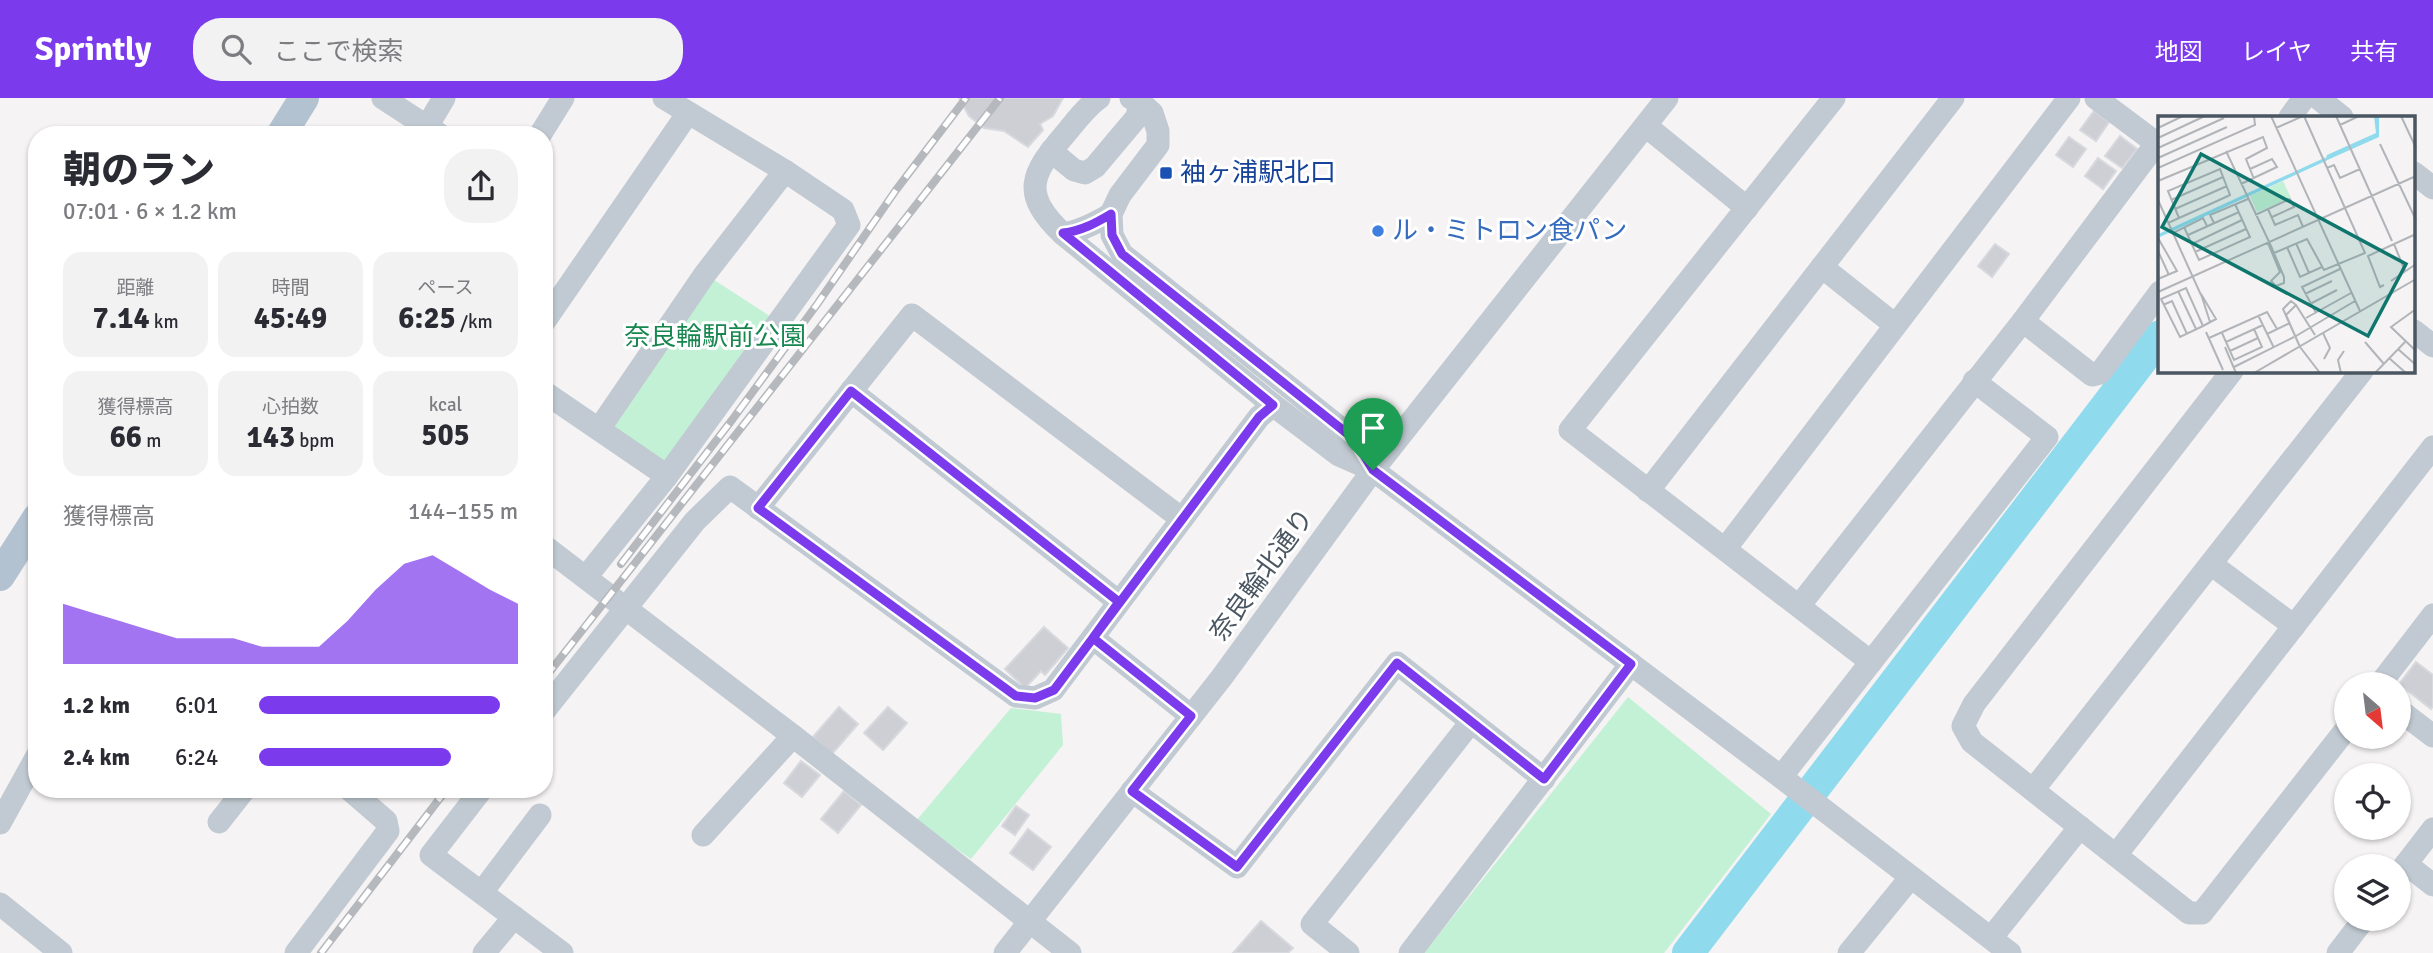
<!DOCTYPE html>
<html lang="ja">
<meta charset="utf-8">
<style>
body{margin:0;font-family:Signika,"Noto Sans JP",sans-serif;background:#f2f2f3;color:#2b2b33;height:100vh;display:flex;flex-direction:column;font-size:26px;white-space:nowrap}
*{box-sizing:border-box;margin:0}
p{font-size:23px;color:#7c7c81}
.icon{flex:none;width:38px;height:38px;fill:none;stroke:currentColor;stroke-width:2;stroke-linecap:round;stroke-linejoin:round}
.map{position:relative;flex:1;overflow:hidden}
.details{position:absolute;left:28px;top:28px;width:525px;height:672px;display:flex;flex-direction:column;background:#fff;border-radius:28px;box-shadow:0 2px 5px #0004}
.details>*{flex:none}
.needle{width:46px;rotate:152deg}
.buttons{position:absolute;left:2334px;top:574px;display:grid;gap:14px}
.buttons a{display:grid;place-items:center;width:77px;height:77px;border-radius:50%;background:#fff;box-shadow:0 2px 5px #0004;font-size:35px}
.pin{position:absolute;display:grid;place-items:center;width:60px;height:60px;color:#fff;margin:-72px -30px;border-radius:50% 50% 50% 0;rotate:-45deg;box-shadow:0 0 7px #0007}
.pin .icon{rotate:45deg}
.round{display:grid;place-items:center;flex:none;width:74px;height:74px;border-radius:28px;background:#f2f2f3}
.overview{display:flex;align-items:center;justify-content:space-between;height:119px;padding:0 35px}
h1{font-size:38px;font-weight:800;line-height:52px}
.metrics{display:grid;grid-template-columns:repeat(3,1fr);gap:10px;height:119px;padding:7px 35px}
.metrics div{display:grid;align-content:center;border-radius:18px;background:#f2f2f3;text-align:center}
.metrics b{font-size:30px;font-weight:800}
.metrics small{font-size:19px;font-weight:400}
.metrics p{font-size:19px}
.chart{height:196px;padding:14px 35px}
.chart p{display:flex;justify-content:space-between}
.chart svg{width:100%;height:126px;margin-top:7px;fill:#7c3aed;opacity:.7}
ul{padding:0 35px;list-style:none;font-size:23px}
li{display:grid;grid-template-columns:112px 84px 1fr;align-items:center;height:52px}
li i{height:18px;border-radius:9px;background:#7c3aed}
header{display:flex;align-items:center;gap:42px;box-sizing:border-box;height:98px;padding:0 35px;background:#7c3aed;color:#fff}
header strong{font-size:33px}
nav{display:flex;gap:38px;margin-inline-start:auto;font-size:24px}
.search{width:490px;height:63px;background:#f2f2f3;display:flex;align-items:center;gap:18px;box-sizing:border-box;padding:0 24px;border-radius:28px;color:#7c7c81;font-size:26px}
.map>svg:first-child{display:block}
</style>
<header>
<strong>Sprintly</strong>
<div class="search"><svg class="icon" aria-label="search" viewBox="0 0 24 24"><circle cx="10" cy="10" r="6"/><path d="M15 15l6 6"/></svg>ここで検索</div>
<nav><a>地図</a><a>レイヤ</a><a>共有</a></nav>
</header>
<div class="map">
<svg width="2433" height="855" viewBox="0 0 2433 855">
<rect width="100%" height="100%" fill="#f5f3f3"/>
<!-- green -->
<g fill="#c3f1d5">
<polygon points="705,176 779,224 667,378 599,331"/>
<polygon points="1628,599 1771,716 1664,855 1424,855"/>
<polygon points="1011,610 1061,616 1063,647 971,761 916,723"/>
</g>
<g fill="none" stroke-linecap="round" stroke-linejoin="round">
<!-- river -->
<polyline stroke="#90daee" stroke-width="32" points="1688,855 2160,238"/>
</g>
<!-- building -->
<g fill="#cdcfd5" stroke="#d7d9de" stroke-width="2">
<polygon points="959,0 1063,0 1053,18 1040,26 1043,32 1028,49 1004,33 984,30 969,18"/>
<polygon points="2094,13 2109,24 2096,43 2080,32"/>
<polygon points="2120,38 2137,51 2122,70 2105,58"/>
<polygon points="2069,39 2086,51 2073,69 2056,57"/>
<polygon points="2098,60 2116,73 2103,91 2085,78"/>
<polygon points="1995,146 2009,156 1992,179 1978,168"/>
<polygon points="1044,529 1068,550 1045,577 1041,573 1025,590 1005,571"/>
<polygon points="2416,564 2433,577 2433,608 2431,611 2399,586"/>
<polygon points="839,609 858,626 832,656 813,639"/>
<polygon points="888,609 907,625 883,652 864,635"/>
<polygon points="801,663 820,677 802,699 784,685"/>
<polygon points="844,693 861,707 838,735 821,721"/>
<polygon points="1016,708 1029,717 1015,737 1002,728"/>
<polygon points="1028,731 1051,749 1033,772 1010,755"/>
<polygon points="1261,823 1293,850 1288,855 1233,855"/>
</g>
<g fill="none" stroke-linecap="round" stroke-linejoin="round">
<!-- minor -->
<g stroke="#c1cad2" stroke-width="23">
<polyline points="383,0 440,37"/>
<path d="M 1099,0 C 1086,9 1076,23 1066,35 C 1031,76 1020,95 1063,136 L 1273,307 L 1339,357 L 1373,372 L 1781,679 L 2010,855"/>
<polyline points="1131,0 1140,4 1152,15 1158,33 1158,47 1120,97 1111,116 1112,137 1122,156 1354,341 1373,372"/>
<polyline points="1834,0 1570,332 1871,564"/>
<polyline points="2096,0 2160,48"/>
<polyline points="2318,0 2342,19"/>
<polyline points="2290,19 2304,0"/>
<polyline points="1646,28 1747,110"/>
<polyline points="422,37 444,0"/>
<polyline points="540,37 563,0"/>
<polyline points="1051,53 1074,72 1085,75 1095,69 1137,19 1140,4"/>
<polyline points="2414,75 2433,90"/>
<path d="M 1063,136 C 1081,133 1096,125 1111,116"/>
<polyline points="1822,169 1895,227"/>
<polyline points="2023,223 2092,277 2100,275 2160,194"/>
<polyline points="544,224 688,15"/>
<polyline points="2414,233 2433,248"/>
<polyline points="2232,273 1974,606 1963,628 1972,644 2189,815 2202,815 2347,630"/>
<polyline points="851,293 1119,504"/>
<polyline points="544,294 667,378"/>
<polyline points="599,331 705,176 785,73"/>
<polyline points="1648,393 1953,0"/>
<polyline points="758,410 912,217 1182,421"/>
<polyline points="544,448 793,638 1070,855"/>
<polyline points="1725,451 2069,0"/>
<polyline points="2211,466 2294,528"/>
<polyline points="586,479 667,378 849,127 843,112 785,73 664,0"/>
<polyline points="1799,508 2023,223 2156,46"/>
<polyline points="1093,540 1191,618"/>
<polyline points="2380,586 2433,517"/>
<polyline points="2399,612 2433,638"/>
<polyline points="544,613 695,423 730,389 1016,598 1035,600 1053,592 1259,319 1273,307"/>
<polyline points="1781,679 2047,339 1974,283"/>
<polyline points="482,691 431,757 562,855"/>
<polyline points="2033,692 2362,273"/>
<polyline points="1132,693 1237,769 1397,565 1544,681"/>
<polyline points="219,724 245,691"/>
<polyline points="0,725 37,658"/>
<polyline points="703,737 793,638"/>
<polyline points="2116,757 2433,349"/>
<polyline points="2406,766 2433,787"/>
<polyline points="2399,775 2433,731"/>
<polyline points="482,794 540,717"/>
<polyline points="0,806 61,855"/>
<polyline points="1991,840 2080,729"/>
<polyline points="296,855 388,733 386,723 349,691"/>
<polyline points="484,855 514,819"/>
<polyline points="1005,855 1222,579 1373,372 1667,0"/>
<polyline points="1348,855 1312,826 1471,624"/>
<polyline points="1410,855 1631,566"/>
<polyline points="1849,855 1911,779"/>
<polyline points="2338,855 2364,821"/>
</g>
<!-- major -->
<g stroke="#b3c2d1" stroke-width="30">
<polyline points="281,37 304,0"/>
<polyline points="0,478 37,420"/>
</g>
<!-- rail casing -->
<g stroke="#b5b8bd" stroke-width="8">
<g id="rail">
<polyline points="621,466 732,322 818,205 896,92 966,0"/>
<polyline points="544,581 1000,0"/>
<polyline points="321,855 447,691"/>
</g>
</g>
<!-- rail -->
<use href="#rail" stroke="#fff" stroke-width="5" stroke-dasharray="16" stroke-linecap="butt"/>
</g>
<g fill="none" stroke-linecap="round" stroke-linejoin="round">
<!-- route casing -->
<g stroke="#fff" stroke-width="14">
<path id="route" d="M 1373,372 L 1354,341 L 1122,156 L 1112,137 L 1111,116 C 1096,125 1081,133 1063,135 L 1273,307 L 1259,319 L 1054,592 L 1035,600 L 1016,598 L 758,410 L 851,293 L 1119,504 L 1093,540 L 1191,618 L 1132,693 L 1237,769 L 1397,565 L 1544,681 L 1631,566 L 1373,372"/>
</g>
<!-- route -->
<use href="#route" stroke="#7c3aed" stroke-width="9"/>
</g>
<!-- markers -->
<rect fill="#1a4fb4" stroke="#fff" stroke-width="2.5" x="1159" y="68" width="14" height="14" rx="3.5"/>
<circle fill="#3f7fe0" stroke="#fff" stroke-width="2.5" cx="1378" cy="133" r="7"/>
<g text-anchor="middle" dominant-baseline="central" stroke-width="6" stroke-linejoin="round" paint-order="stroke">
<!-- transit labels -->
<g font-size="26" fill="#164399" stroke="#fff" text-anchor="start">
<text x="1180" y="75">袖ヶ浦駅北口</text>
</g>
<!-- shop labels -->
<g font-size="26" fill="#366cbe" stroke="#fff" text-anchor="start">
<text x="1392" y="133">ル・ミトロン食パン</text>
</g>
<!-- park labels -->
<g font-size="26" fill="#17864f" stroke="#fff">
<text x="715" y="239">奈良輪駅前公園</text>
</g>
<!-- street labels -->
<g font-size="26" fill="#4a5661" stroke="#fff">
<text transform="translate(1262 477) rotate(-54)">奈良輪北通り</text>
</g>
</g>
<!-- overview -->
<g transform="translate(2158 18)">
<rect width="257" height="257" fill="#f5f3f3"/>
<path d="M 125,65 L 133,82 L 99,96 L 92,80 Z" fill="#c3f1d5"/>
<path d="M 216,0 L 221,0 L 221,21 L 167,45 L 169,39 L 218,17 Z" fill="#90daee"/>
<path fill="none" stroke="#90daee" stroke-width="3.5" d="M 0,120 L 168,43"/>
<path fill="none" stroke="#b1b4b9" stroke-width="2" d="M 113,0 L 202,195M 178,0 L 234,125M 243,0 L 258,32M 182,9 L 201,0M 0,12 L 25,0M 118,12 L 145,0M 0,22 L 47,0M 222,28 L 258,104M 0,32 L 66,2M 68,35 L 113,130 L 126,161 L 126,167 L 118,170 L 113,165 L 122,156 L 110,127M 0,42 L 69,11M 0,52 L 97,9 L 96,0M 169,52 L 176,49 L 182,62 L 202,53M 0,65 L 105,21 L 109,32 L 88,43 L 96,63M 83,68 L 119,51 L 114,43 L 92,53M 0,84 L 43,179M 13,84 L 65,61M 17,93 L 69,70M 110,93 L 117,109 L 140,99 L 145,111M 97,99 L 132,83 L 136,91 L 114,101M 10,107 L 21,102 L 48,90 L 70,80 L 72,79 L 62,53 L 10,75 L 21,102M 56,107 L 52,99 L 90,83M 26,111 L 41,144 L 92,121 L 77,88M 15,117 L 45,102 L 49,110M 30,119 L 81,96M 0,122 L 19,155 L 0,163M 138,127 L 151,157M 34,128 L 84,104M 236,128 L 247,155M 129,131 L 142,161 L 164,151M 0,135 L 11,159M 37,136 L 88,113M 116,137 L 149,123 L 166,154 L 207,137 L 146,0M 233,165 L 258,148M 226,169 L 222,171 L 210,140 L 258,118M 20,175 L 38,213M 0,176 L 258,60M 43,178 L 58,203 L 45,210 L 22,221 L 3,183 L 28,172 L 45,210M 43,178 L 52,206M 147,178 L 174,165M 133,185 L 138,189 L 128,199 L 142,231 L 125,193 ZM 152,188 L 179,174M 5,189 L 14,185 L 29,218M 138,189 L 157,219M 258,193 L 233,211 L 258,235M 158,197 L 144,171 L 182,153M 100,199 L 116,232M 148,202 L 193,177M 48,216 L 65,254M 64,217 L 76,244 L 104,231 L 96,213M 165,217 L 172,232 L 166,243M 109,218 L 132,207M 138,220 L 197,185M 51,222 L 109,196 L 119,213M 68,226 L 105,209M 207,226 L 226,248M 67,231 L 78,257M 142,231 L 162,257M 240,233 L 258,249M 72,235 L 100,222M 231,242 L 248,257M 76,251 L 136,221M 96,257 L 258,163M 183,257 L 180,244 L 186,235M 217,257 L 247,226"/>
<path fill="#0f766e" fill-opacity="0.15" stroke="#0f766e" stroke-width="3.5" d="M 43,38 L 248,148 L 210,220 L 4,111 Z"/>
<rect width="257" height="257" fill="none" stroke="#4a5661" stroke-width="3.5"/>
</g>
</svg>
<div class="buttons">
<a><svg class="needle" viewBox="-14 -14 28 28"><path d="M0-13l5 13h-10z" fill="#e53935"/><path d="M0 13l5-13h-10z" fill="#7c7c81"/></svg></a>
<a><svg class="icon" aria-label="locate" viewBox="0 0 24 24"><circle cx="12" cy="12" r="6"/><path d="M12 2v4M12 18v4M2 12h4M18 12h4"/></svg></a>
<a><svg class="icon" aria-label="layers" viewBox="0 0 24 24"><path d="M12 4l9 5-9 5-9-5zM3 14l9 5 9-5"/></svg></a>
</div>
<div class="pin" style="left:1373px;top:372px;background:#1e9e55"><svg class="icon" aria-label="arrive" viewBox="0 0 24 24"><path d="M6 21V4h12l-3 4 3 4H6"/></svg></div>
<section class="details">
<div class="overview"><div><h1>朝のラン</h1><p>07:01 · 6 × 1.2 km</p></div><a class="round"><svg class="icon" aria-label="share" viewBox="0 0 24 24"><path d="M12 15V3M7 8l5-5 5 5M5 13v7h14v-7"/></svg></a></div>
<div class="metrics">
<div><p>距離</p><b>7.14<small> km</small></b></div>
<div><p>時間</p><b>45:49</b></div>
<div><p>ペース</p><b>6:25<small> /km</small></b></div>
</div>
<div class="metrics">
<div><p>獲得標高</p><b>66<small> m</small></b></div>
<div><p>心拍数</p><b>143<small> bpm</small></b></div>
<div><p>kcal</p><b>505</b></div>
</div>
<div class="chart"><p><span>獲得標高</span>144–155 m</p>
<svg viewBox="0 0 160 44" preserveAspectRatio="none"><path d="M0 44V23L10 26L20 29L30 32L40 35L50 35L60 35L70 38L80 38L90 38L100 29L110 18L120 9L130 6L140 12L150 18L160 23V44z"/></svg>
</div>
<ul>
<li><b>1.2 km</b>6:01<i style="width:93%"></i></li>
<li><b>2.4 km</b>6:24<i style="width:74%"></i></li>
</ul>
</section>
</div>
